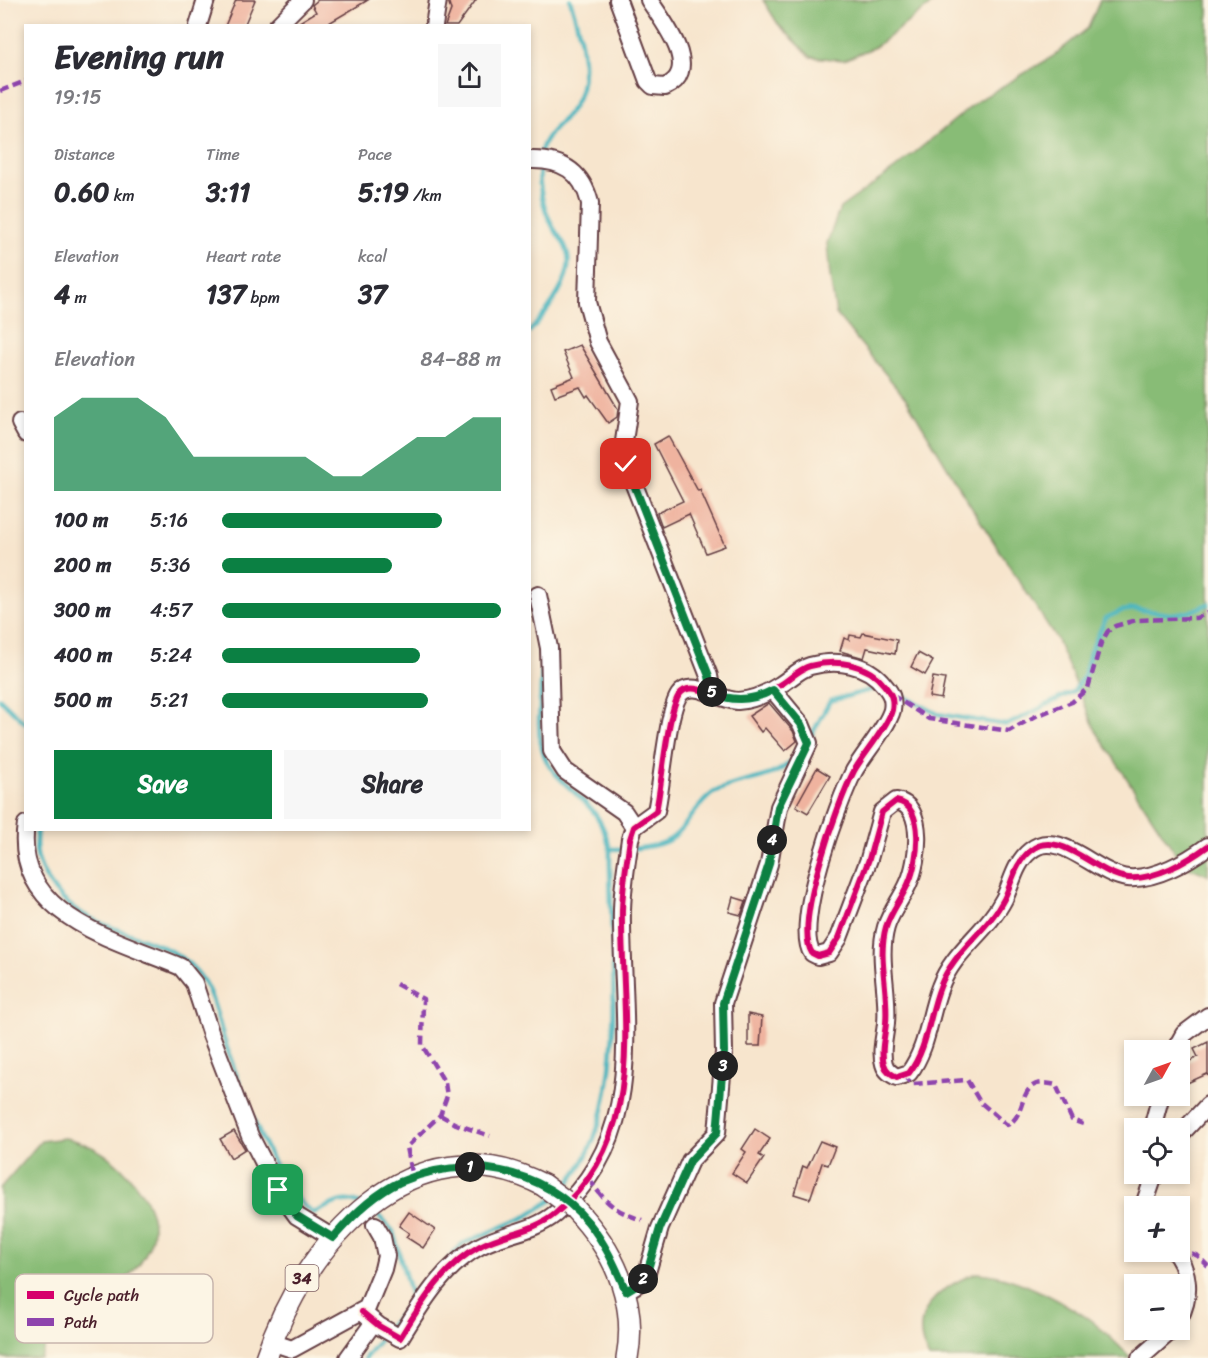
<!DOCTYPE html>
<meta charset="utf-8">
<style>
body{margin:0;font-family:Sriracha,sans-serif;background:#f7f7f7;color:#2b2b33;height:100vh;display:flex;flex-direction:column;font-size:22px;white-space:nowrap}
*{box-sizing:border-box;margin:0}
p{font-size:20px;color:#7c7c81}
.icon{flex:none;width:33px;height:33px;fill:none;stroke:currentColor;stroke-width:2;stroke-linecap:round;stroke-linejoin:round}
.map{position:relative;flex:1;overflow:hidden}
.panel{position:absolute;left:24px;top:24px;width:507px;height:807px;display:flex;flex-direction:column;background:#fff;border-radius:0px;box-shadow:0 3px 9px #0003}
.panel>*{flex:none}
.needle{width:39px;rotate:50deg}
.fabs{position:absolute;left:1124px;top:1040px;display:grid;gap:12px}
.fabs a{display:grid;place-items:center;width:66px;height:66px;border-radius:0px;background:#fff;box-shadow:0 3px 9px #0003;font-size:30px}
.pin{position:absolute;display:grid;place-items:center;width:51px;height:51px;color:#fff;margin:-26px;border-radius:12px;box-shadow:0 3px 9px #0006}
.km{position:absolute;width:30px;height:30px;margin:-15px;border-radius:50%;background:#222;color:#fff;font-size:16px;line-height:30px;text-align:center}
.round{display:grid;place-items:center;flex:none;width:63px;height:63px;border-radius:0px;background:#f7f7f7}
.overview{display:flex;align-items:center;justify-content:space-between;height:102px;padding:0 30px}
h1{font-size:33px;font-weight:700;line-height:45px}
.metrics{display:grid;grid-template-columns:repeat(3,1fr);gap:9px;height:102px;padding:6px 30px}
.metrics div{display:grid;align-content:center}
.metrics b{font-size:26px;font-weight:700}
.metrics small{font-size:16px;font-weight:400}
.metrics p{font-size:16px}
.chart{height:168px;padding:12px 30px}
.chart p{display:flex;justify-content:space-between}
.chart svg{width:100%;height:108px;margin-top:6px;fill:#0b8043;opacity:.7}
.button{display:flex;gap:12px;margin-top:auto;padding:12px 30px}
.button a{flex:1;height:69px;border-radius:0px;background:#0b8043;color:#fff;font-size:24px;font-weight:700;line-height:69px;text-align:center}
.button a+a{background:#f7f7f7;color:#2b2b33}
ul{padding:0 30px;list-style:none;font-size:20px}
li{display:grid;grid-template-columns:96px 72px 1fr;align-items:center;height:45px}
li i{height:15px;border-radius:8px;background:#0b8043}
.map>svg:first-child{display:block}
</style>
<div class="map">
<svg width="1208" height="1358" viewBox="0 0 1208 1358">
<rect width="100%" height="100%" fill="#fcf5e5"/>
<filter id="ink" filterUnits="userSpaceOnUse"><feTurbulence type="fractalNoise" baseFrequency=".0167" numOctaves="2"/><feDisplacementMap in="SourceGraphic" scale="12" xChannelSelector="R" yChannelSelector="G"/><feConvolveMatrix kernelMatrix="1 2 1 2 8 2 1 2 1" color-interpolation-filters="sRGB"/></filter>
<filter id="wash" filterUnits="userSpaceOnUse"><feTurbulence type="fractalNoise" baseFrequency=".008" numOctaves="4" result="noise"/><feDisplacementMap in="SourceGraphic" scale="24" xChannelSelector="R" yChannelSelector="G"/><feGaussianBlur stdDeviation="1.35" result="paint"/><feColorMatrix in="noise" values="0 0 0 0 0 0 0 0 0 0 0 0 0 0 0 0 0 1.4 0 .05"/><feComposite in="paint" operator="in"/></filter>
<g filter="url(#wash)">
<rect width="100%" height="100%" fill="#f7e5cd"/>
<!-- forest -->
<g fill="#88bc76" stroke="#696e50" stroke-width="1.5">
<polygon points="763,0 937,0 875,47 844,60 811,57 778,24"/>
<polygon points="1100,0 1208,0 1208,875 1183,865 1096,731 1056,638 970,505 907,400 836,314 830,277 827,243 840,208 896,168 979,100 1052,57 1088,28"/>
<path d="M 65,1138 C 95,1144 118,1160 136,1185 C 149,1202 158,1223 150,1244 C 129,1301 51,1311 41,1358 L 0,1358 L 0,1188 L 41,1141 Z"/>
<path d="M 977,1273 C 1011,1274 1061,1300 1089,1319 C 1104,1330 1118,1345 1131,1358 L 929,1358 C 905,1315 938,1287 977,1273 Z"/>
</g>
<g fill="none" stroke-linecap="round" stroke-linejoin="round">
<!-- stream -->
<g stroke="#44b4be" stroke-width="4.5">
<path d="M 530,331 C 546,313 576,277 567,251 C 565,243 557,234 553,227 C 540,202 537,180 541,152 C 544,134 564,122 573,107 C 592,78 580,30 570,0"/>
<path d="M 530,606 C 536,624 540,646 541,665 C 543,692 535,721 542,748 C 548,775 573,788 590,808 C 601,819 606,834 610,849 C 608,945 636,1117 562,1190"/>
<polyline points="894,691 938,714 1007,725 1074,691 1084,676 1090,652 1106,618 1121,611 1135,609 1170,614 1189,612 1208,604"/>
<polyline points="0,699 26,724"/>
<polyline points="811,736 830,701 881,687"/>
<path d="M 37,830 C 34,850 37,863 48,881 C 82,937 161,929 196,971 C 213,990 217,1018 225,1042 C 240,1087 274,1187 313,1213 C 330,1207 341,1195 360,1204"/>
<path d="M 610,849 C 629,849 647,849 665,842 C 684,834 695,805 713,793 C 740,777 774,783 795,757"/>
<polyline points="373,1210 393,1231 412,1300"/>
<polyline points="449,1259 462,1244 525,1217 552,1200"/>
<polyline points="389,1327 427,1283"/>
<polyline points="365,1358 384,1334"/>
</g>
</g>
<g id="blocks">
<!-- building -->
<g fill="#efb39f">
<polygon points="236,0 255,0 244,26 225,26"/>
<polygon points="318,0 368,0 324,26 293,26 316,12 312,5"/>
<polygon points="448,0 476,0 457,26 445,26 451,10"/>
<polygon points="580,345 618,409 617,417 608,423 588,395 586,397 580,387 555,396 551,386 574,377 563,352"/>
<polygon points="668,436 698,491 700,490 725,546 706,553 689,514 662,527 657,513 683,501 654,444"/>
<polygon points="863,633 897,640 895,654 867,648 864,658 840,651 844,638 849,640 850,635 861,637"/>
<polygon points="918,653 933,661 925,675 911,667"/>
<polygon points="933,677 945,679 941,699 929,697"/>
<polygon points="769,703 793,731 797,741 785,751 765,728 761,732 749,716"/>
<polygon points="817,768 830,776 808,813 796,806"/>
<polygon points="733,897 746,901 741,915 729,912"/>
<polygon points="748,1014 762,1017 760,1046 748,1046"/>
<polygon points="1208,1042 1208,1076 1207,1074 1185,1084 1179,1067 1198,1057 1194,1049"/>
<polygon points="755,1129 770,1139 759,1155 764,1158 747,1183 732,1173 746,1152 742,1149"/>
<polygon points="234,1131 245,1149 231,1158 220,1139"/>
<polygon points="820,1141 835,1147 828,1165 822,1163 810,1199 794,1194 803,1166 807,1168"/>
<polygon points="409,1212 435,1230 423,1248 406,1237 409,1233 399,1226"/>
</g>
</g>
</g>
<g filter="url(#ink)">
<use href="#blocks" fill-opacity="0" stroke="#643d43" stroke-width="1.5"/>
<g fill="none" stroke-linecap="round" stroke-linejoin="round">
<!-- minor casing -->
<g stroke="#643d43" stroke-width="20">
<g id="minor">
<path d="M 618,0 L 648,81 L 653,86 L 665,87 C 703,70 663,22 649,0"/>
<polyline points="198,26 206,0"/>
<polyline points="277,26 303,0"/>
<polyline points="434,26 438,0"/>
<path d="M 530,160 C 562,159 582,171 590,203 L 587,302 L 598,342 L 630,401 L 623,448 L 626,464 L 709,676 L 712,693"/>
<polyline points="20,423 26,434"/>
<polyline points="538,595 549,648 552,751 565,771 624,812 634,827"/>
<path d="M 26,824 C 12,917 116,939 181,967 L 194,983 L 211,1035 L 250,1136 L 278,1190 L 297,1216 L 333,1238"/>
<polyline points="1175,1050 1184,1034 1208,1016"/>
<polyline points="1152,1128 1161,1095"/>
<polyline points="1179,1136 1208,1105"/>
<polyline points="1146,1206 1146,1199 1155,1173"/>
<path d="M 1174,1251 C 1190,1271 1191,1296 1179,1319"/>
<polyline points="626,1291 641,1282 646,1276 660,1228 690,1161 717,1133 724,1052 723,1003 769,864 779,807 809,743 801,724 773,690"/>
<path d="M 362,1312 L 379,1326 L 400,1338 C 421,1304 443,1266 480,1246 C 504,1233 533,1232 555,1214 C 646,1138 623,1029 622,925 C 621,897 626,867 630,839 L 634,827 L 656,811 C 662,785 667,713 679,695 C 691,677 722,702 738,701 C 753,700 768,693 780,685 C 790,679 799,669 810,666 C 837,659 867,663 884,685 C 891,693 894,699 892,710 C 888,726 863,755 854,771 C 838,802 793,925 812,953 L 818,956 L 829,953 L 839,938 L 869,859 L 882,812 L 896,801 C 926,805 918,862 909,882 C 903,897 891,911 886,927 C 877,958 889,991 886,1023 C 885,1036 880,1051 884,1064 C 886,1071 891,1074 897,1077 L 909,1073 C 928,1048 929,1015 940,987 C 953,951 987,932 1004,899 C 1012,883 1015,863 1030,851 C 1058,826 1096,875 1128,878 C 1155,880 1188,861 1208,846"/>
<polyline points="271,1342 292,1349 367,1308 383,1269 386,1256 382,1237 375,1225"/>
<polyline points="348,1358 374,1322"/>
<polyline points="1140,1358 1173,1329"/>
</g>
</g>
<!-- major casing -->
<g stroke="#643d43" stroke-width="24">
<g id="major">
<path d="M 574,1208 C 613,1249 638,1300 627,1358"/>
<path d="M 266,1358 C 303,1245 412,1117 543,1185"/>
</g>
</g>
<!-- minor -->
<use href="#minor" stroke="#fff" stroke-width="16"/>
<!-- major -->
<use href="#major" stroke="#fff" stroke-width="21"/>
<!-- major-bridge casing -->
<g stroke="#643d43" stroke-width="24" stroke-linecap="butt">
<polyline id="major-bridge" points="543,1185 574,1208"/>
</g>
<!-- major-bridge -->
<use href="#major-bridge" stroke="#fff" stroke-width="21"/>
<!-- quiet -->
<g stroke="#8e44ad" stroke-width="4.5" stroke-dasharray="9 4.5" stroke-linecap="butt">
<polyline points="0,91 26,81"/>
<polyline points="892,695 929,719 1009,731 1036,716 1072,702 1088,688 1101,643 1108,631 1115,626 1136,620 1196,618 1208,613"/>
<polyline points="396,984 423,999 422,1045 445,1083 447,1096 440,1115 407,1147 413,1178"/>
<path d="M 903,1076 L 913,1084 L 967,1080 L 980,1102 L 1007,1125 C 1030,1115 1014,1074 1056,1085 L 1072,1120 L 1083,1124"/>
<polyline points="440,1115 456,1124 490,1136"/>
<path d="M 589,1179 C 606,1203 613,1210 642,1220"/>
<polyline points="1179,1248 1198,1256 1208,1266"/>
</g>
<!-- cycleway casing -->
<g stroke="#fcf5e5" stroke-width="10">
<path id="cycleway" d="M 362,1312 L 379,1326 L 400,1338 C 421,1304 443,1266 480,1246 C 504,1233 533,1232 555,1214 C 646,1138 623,1029 622,925 C 621,897 626,867 630,839 L 634,827 L 656,811 C 662,785 667,713 679,695 C 691,677 722,702 738,701 C 753,700 768,693 780,685 C 790,679 799,669 810,666 C 837,659 867,663 884,685 C 891,693 894,699 892,710 C 888,726 863,755 854,771 C 838,802 793,925 812,953 L 818,956 L 829,953 L 839,938 L 869,859 L 882,812 L 896,801 C 926,805 918,862 909,882 C 903,897 891,911 886,927 C 877,958 889,991 886,1023 C 885,1036 880,1051 884,1064 C 886,1071 891,1074 897,1077 L 909,1073 C 928,1048 929,1015 940,987 C 953,951 987,932 1004,899 C 1012,883 1015,863 1030,851 C 1058,826 1096,875 1128,878 C 1155,880 1188,861 1208,846"/>
</g>
<!-- cycleway -->
<use href="#cycleway" stroke="#d6006c" stroke-width="6"/>
</g>
</g>
<g fill="none" stroke-linecap="round" stroke-linejoin="round" filter="url(#ink)">
<!-- route casing -->
<g stroke="#fff" stroke-width="12">
<path id="route" d="M 278,1190 L 297,1216 L 333,1238 C 351,1217 374,1194 400,1182 C 465,1154 541,1167 588,1222 C 605,1243 615,1266 626,1291 L 641,1282 L 646,1276 L 660,1228 L 690,1161 L 717,1133 L 724,1052 L 723,1003 L 769,864 L 778,807 L 809,743 L 801,724 L 773,690 C 753,701 733,702 712,693 L 709,676 L 626,464"/>
</g>
<!-- route -->
<use href="#route" stroke="#0b8043" stroke-width="8"/>
</g>
<g text-anchor="middle" dominant-baseline="central" stroke-width="5" stroke-linejoin="round" paint-order="stroke">
<!-- shield labels -->
<rect fill="#fcf5e5" stroke="#7f5f63" stroke-width="1.5" x="285.5" y="1265" width="33" height="26" rx="4.5"/>
<g font-size="16" font-weight="bold" fill="#4a1f2b">
<text x="302" y="1278">34</text>
</g>
</g>
<!-- legend -->
<rect x="15" y="1274" width="198" height="69" rx="9" fill="#fcf5e5" stroke="#c7b5ad" stroke-width="1.5"/>
<rect x="27" y="1291" width="27" height="8" fill="#d6006c"/>
<rect x="27" y="1318" width="27" height="8" fill="#8e44ad"/>
<g font-size="16" fill="#4a1f2b">
<text x="64" y="1301">Cycle path</text>
<text x="64" y="1328">Path</text>
</g>
</svg>
<div class="fabs">
<a><svg class="needle" viewBox="-14 -14 28 28"><path d="M0-13l5 13h-10z" fill="#e53935"/><path d="M0 13l5-13h-10z" fill="#7c7c81"/></svg></a>
<a><svg class="icon" aria-label="locate" viewBox="0 0 24 24"><circle cx="12" cy="12" r="6"/><path d="M12 2v4M12 18v4M2 12h4M18 12h4"/></svg></a>
<a>+</a>
<a>−</a>
</div>
<div class="pin" style="left:278px;top:1190px;background:#1e9e55"><svg class="icon" aria-label="arrive" viewBox="0 0 24 24"><path d="M6 21V4h12l-3 4 3 4H6"/></svg></div>
<div class="pin" style="left:626px;top:464px;background:#d93025"><svg class="icon" aria-label="check" viewBox="0 0 24 24"><path d="M5 12l5 5 9-10"/></svg></div>
<b class="km" style="left:470px;top:1167px">1</b>
<b class="km" style="left:643px;top:1279px">2</b>
<b class="km" style="left:723px;top:1066px">3</b>
<b class="km" style="left:772px;top:840px">4</b>
<b class="km" style="left:712px;top:692px">5</b>
<section class="panel">
<div class="overview"><div><h1>Evening run</h1><p>19:15</p></div><a class="round"><svg class="icon" aria-label="share" viewBox="0 0 24 24"><path d="M12 15V3M7 8l5-5 5 5M5 13v7h14v-7"/></svg></a></div>
<div class="metrics">
<div><p>Distance</p><b>0.60<small> km</small></b></div>
<div><p>Time</p><b>3:11</b></div>
<div><p>Pace</p><b>5:19<small> /km</small></b></div>
</div>
<div class="metrics">
<div><p>Elevation</p><b>4<small> m</small></b></div>
<div><p>Heart rate</p><b>137<small> bpm</small></b></div>
<div><p>kcal</p><b>37</b></div>
</div>
<div class="chart"><p><span>Elevation</span>84–88 m</p>
<svg viewBox="0 0 160 44" preserveAspectRatio="none"><path d="M0 44V14L10 6L20 6L30 6L40 14L50 30L60 30L70 30L80 30L90 30L100 38L110 38L120 30L130 22L140 22L150 14L160 14V44z"/></svg>
</div>
<ul>
<li><b>100 m</b>5:16<i style="width:79%"></i></li>
<li><b>200 m</b>5:36<i style="width:61%"></i></li>
<li><b>300 m</b>4:57<i style="width:100%"></i></li>
<li><b>400 m</b>5:24<i style="width:71%"></i></li>
<li><b>500 m</b>5:21<i style="width:74%"></i></li>
</ul>
<div class="button"><a>Save</a><a>Share</a></div>
</section>
</div>
